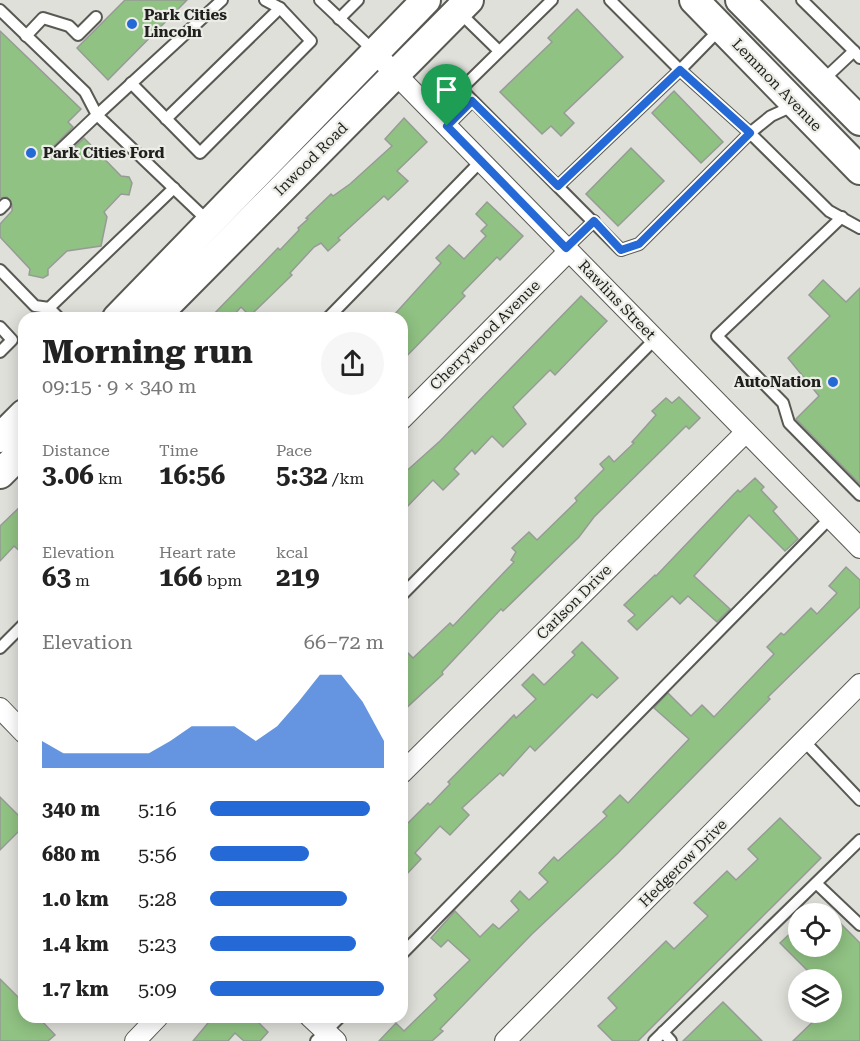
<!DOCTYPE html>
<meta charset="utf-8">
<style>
body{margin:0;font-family:"Roboto Serif",serif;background:#f6f6f6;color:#222;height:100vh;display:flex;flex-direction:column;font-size:22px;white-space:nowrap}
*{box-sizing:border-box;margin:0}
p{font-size:20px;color:#767676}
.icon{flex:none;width:33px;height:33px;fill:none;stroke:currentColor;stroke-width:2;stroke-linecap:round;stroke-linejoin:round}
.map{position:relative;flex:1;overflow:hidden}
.panel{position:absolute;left:18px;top:312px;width:390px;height:711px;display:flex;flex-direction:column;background:#fff;border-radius:18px;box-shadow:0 3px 15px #0003}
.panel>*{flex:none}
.controls{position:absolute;left:788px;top:903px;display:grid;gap:12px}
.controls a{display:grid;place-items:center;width:54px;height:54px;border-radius:50%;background:#fff;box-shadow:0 3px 15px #0003;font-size:30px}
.pin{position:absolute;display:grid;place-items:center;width:51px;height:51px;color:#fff;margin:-62px -26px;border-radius:50% 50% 50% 0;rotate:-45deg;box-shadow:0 0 6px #0007}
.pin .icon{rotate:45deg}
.round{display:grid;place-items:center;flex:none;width:63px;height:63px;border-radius:32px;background:#f6f6f6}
.overview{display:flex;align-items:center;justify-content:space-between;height:102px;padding:0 24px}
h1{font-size:33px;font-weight:700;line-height:45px}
.metrics{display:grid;grid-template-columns:repeat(3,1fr);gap:9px;height:102px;padding:6px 24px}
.metrics div{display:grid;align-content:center}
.metrics b{font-size:26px;font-weight:700}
.metrics small{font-size:16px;font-weight:400}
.metrics p{font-size:16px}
.chart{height:168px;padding:12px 24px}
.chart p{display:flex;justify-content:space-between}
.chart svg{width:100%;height:108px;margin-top:6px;fill:#2469d5;opacity:.7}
ul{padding:0 24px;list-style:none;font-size:20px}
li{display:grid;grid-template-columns:96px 72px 1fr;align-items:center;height:45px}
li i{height:15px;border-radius:8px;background:#2469d5}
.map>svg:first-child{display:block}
</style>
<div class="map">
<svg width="860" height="1041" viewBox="0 0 860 1041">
<rect width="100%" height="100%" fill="#dfe0da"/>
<!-- building -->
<g fill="#90c283" stroke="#979b96" stroke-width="1.5">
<polygon points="125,0 187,0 108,80 77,48"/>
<polygon points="577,9 623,57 564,113 574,123 561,136 551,126 542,134 500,92 552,42 548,38"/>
<polygon points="0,31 81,109 68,122 73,127 52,148 53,156 57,158 64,157 84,138 121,176 129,177 132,183 129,195 121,194 104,212 107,217 101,246 67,251 48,269 48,275 43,278 29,275 30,269 0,237 0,224 12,211 12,205 7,197 0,198"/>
<polygon points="674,91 723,142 701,163 652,113"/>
<polygon points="404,118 427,142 397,171 408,181 388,200 384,196 338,238 340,240 328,251 321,243 314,247 290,273 292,275 254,312 249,315 241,307 231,318 210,318 278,248 280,250 299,230 298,228 308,219 306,218 331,194 333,196 350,184 392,146 385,139"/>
<polygon points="631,148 664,181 618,226 586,194"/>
<polygon points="487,202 523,236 500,260 497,257 462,293 465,296 402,361 402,318 393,316 441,263 436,258 449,245 464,259 486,236 481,231 487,225 476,214"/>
<polygon points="823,280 846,302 860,288 860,484 796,419 819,396 788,358 830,316 809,295"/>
<polygon points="581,296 607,321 555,375 550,370 513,407 526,424 503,447 492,436 475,454 472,450 454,469 459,474 443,490 433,480 402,512 402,475 440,441"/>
<polygon points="679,397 700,418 689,429 686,426 665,447 594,517 579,537 503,611 501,609 442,672 443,674 402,712 402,647 413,658 450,623 453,626 514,562 511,560 516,552 512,548 529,532 537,540 577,501 575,498 604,469 600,464 609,456 614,462 634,443 632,442 656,415 652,411 666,398 672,403"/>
<polygon points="755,478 764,487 761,490 777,507 773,511 798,539 785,551 749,515 694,576 730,609 717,622 688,596 680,604 672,596 637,630 628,621 635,615 624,605 655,575 656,576 733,495 738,490 740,492"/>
<polygon points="24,503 24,555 14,546 0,561 0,526"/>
<polygon points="846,567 860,580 860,607 768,697 770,699 617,854 532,934 440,1029 443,1031 432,1041 379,1041 396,1023 404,1031 437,999 434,995 470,960 448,940 441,947 431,938 455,911 480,937 493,924 499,929 519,910 511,901 520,891 529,900 548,882 539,873 554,857 558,861 607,816 603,812 620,795 628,803 689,739 654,708 668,693 691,716 702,705 714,717 774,654 767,647 781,633 784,635 811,608 817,614 837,593 829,586"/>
<polygon points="582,642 618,678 597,698 592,694 535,751 530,746 503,776 500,773 462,808 469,815 450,835 440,826 415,853 421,859 402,879 402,829 428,803 430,805 450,784 448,782 514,715 516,718 536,699 522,685 533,674 544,685 575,655 572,652"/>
<polygon points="0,797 24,821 24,826 0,850"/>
<polygon points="780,818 821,858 638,1041 613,1041 598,1026 617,1008 608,998 666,941 674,949 708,916 694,903 727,871 736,880 758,859 748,849"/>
<polygon points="831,914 860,943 860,1041 793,1041 823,1012 831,1012 831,980 817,980 780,943 798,926 798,946 831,946"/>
<polygon points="0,979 24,1003 24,1017 38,1017 55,1035 48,1041 0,1041"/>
<polygon points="723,1002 762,1041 683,1041"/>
<polygon points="213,1017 253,1017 268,1032 260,1041 244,1041 235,1033 228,1041 193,1041"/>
</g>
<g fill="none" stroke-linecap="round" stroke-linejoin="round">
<!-- service casing -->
<g stroke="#595954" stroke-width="14">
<g id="service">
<polyline points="320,0 375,52"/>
<polyline points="552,0 461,89 621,250 639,244 750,133 771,116 793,106"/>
<polyline points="610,0 680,70 721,28"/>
<polyline points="802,0 854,51"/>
<polyline points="0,10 85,92 97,115 59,151"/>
<polyline points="458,11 499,51"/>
<polyline points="339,19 358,0"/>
<polyline points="26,36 43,18 69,26 78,35 96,17"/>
<polyline points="821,82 854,51 860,58"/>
<polyline points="131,83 200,153 311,41 280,8 265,0"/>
<polyline points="166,119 280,8"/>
<polyline points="447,126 472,101"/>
<polyline points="558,186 680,70 750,133 829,211 860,228"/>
<polyline points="0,209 5,204"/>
<polyline points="842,217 717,336 783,403 789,423 860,495"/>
<polyline points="208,221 97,115 222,0"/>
<polyline points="566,248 594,221"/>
<polyline points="0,270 35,306 49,308"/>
<polyline points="59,318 49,308 174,188"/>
<polyline points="328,318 481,161"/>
<polyline points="0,327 12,340 0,352"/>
<polyline points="402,595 655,339"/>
<polyline points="0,648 24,624"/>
<polyline points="804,741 860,800"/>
<polyline points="817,884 860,925"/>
<polyline points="402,954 830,518"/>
<polyline points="663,1032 671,1041"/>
<polyline points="316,1041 340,1017"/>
<polyline points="654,1041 860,840"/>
</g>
</g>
<!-- minor casing -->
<g stroke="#595954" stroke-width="22">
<g id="minor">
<polyline points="375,53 860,548"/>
<polyline points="402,419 569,251"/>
<polyline points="0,708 24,733"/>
<polyline points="402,773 746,432"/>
<polyline points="310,1017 336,1041"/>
<polyline points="135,1041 158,1017"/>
<polyline points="505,1041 860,684"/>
</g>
</g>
<!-- secondary casing -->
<g stroke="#595954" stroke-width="32">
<g id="secondary">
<polyline points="694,0 860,170"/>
<polyline points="740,0 860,121"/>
<polyline points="117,318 426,0"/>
<polyline points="154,318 469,0"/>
<polyline points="0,438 24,414"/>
<polyline points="0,474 24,450"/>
</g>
</g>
<!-- service -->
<use href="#service" stroke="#fff" stroke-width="10"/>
<!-- minor -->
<use href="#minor" stroke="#fff" stroke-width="20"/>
<!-- secondary -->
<use href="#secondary" stroke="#fff" stroke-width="28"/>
</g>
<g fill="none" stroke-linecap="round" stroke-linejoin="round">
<!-- route casing -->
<g stroke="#fff" stroke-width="12">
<polygon id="route" points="680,70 750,133 639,244 621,250 594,221 566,248 447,126 472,101 558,186"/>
</g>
<!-- route -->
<use href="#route" stroke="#2469d5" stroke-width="8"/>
</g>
<!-- markers -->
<g fill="#2469d5" stroke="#edede7" stroke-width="2">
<circle cx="132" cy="24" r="6"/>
<circle cx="31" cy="153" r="6"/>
<circle cx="833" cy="382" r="6"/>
</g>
<g text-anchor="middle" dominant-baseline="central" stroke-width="4.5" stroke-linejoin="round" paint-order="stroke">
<!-- poi labels -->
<g font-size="15" font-weight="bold" fill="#1f1f1d" stroke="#edede7" text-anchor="start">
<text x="144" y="15">Park Cities<tspan x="144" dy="17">Lincoln</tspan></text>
<text x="43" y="153">Park Cities Ford</text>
<text x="821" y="382" text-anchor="end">AutoNation</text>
</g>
<!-- street labels -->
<g font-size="15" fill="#1f1f1d" stroke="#edede7">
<text transform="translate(777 85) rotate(46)">Lemmon Avenue</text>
<text transform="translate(311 159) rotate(-45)">Inwood Road</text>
<text transform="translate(617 300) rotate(46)">Rawlins Street</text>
<text transform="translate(485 335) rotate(-45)">Cherrywood Avenue</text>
<text transform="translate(574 602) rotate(-45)">Carlson Drive</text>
<text transform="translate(683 863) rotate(-45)">Hedgerow Drive</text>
</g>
</g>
</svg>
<div class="controls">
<a><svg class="icon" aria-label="locate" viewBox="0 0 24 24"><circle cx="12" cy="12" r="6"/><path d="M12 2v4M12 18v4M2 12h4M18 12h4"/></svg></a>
<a><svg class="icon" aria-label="layers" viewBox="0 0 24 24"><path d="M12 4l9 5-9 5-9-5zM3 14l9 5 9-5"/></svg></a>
</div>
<div class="pin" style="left:447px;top:126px;background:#1e9e55"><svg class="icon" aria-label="arrive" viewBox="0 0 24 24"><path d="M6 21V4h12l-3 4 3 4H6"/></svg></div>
<section class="panel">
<div class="overview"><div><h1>Morning run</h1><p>09:15 · 9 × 340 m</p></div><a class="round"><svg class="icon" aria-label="share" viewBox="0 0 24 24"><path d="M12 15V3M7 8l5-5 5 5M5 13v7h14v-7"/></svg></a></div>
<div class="metrics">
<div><p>Distance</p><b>3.06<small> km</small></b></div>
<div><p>Time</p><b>16:56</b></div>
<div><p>Pace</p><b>5:32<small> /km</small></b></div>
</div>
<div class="metrics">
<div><p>Elevation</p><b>63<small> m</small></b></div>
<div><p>Heart rate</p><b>166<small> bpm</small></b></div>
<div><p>kcal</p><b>219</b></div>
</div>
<div class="chart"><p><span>Elevation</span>66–72 m</p>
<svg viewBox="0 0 160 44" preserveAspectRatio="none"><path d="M0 44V33L10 38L20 38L30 38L40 38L50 38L60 33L70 27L80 27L90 27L100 33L110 27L120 17L130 6L140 6L150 17L160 33V44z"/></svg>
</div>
<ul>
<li><b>340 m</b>5:16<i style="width:92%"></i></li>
<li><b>680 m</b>5:56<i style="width:57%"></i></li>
<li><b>1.0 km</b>5:28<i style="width:79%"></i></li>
<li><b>1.4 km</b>5:23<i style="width:84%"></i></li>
<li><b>1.7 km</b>5:09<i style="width:100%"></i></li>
</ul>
</section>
</div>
